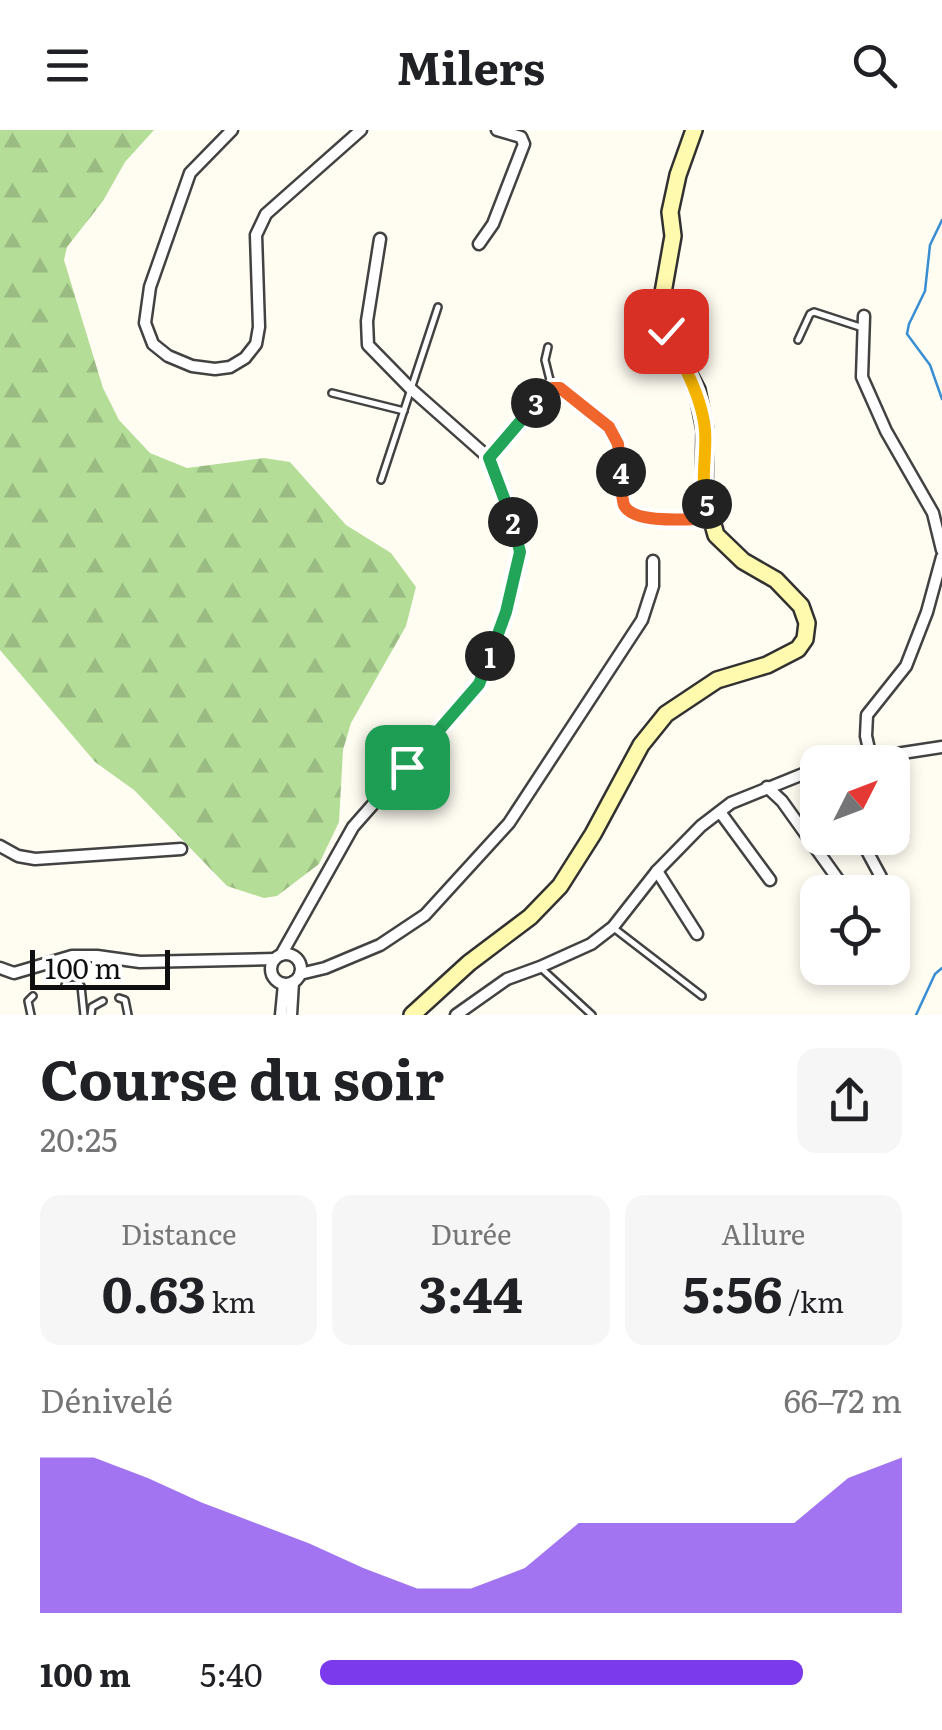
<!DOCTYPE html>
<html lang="fr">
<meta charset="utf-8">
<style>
body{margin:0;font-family:Literata,serif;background:#f6f6f6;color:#202124;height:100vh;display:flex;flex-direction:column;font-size:38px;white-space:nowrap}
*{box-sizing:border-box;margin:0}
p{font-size:32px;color:#757577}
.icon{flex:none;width:55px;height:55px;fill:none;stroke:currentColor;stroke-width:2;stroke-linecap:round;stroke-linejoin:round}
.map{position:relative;height:885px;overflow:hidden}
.side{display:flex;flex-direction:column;background:#fff;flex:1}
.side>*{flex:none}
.needle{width:65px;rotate:48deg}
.fabs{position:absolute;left:800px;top:615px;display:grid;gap:20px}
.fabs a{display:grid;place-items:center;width:110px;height:110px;border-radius:20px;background:#fff;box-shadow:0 5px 15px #0003;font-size:50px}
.scale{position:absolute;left:30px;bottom:25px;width:140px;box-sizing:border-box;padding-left:10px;border:5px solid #0f0f0f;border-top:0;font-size:28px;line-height:35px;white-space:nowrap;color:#0f0f0f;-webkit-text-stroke:8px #fff;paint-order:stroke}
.pin{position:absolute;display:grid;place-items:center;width:85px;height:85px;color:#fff;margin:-42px;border-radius:20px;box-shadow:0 5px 15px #0006}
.km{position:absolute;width:50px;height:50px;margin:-25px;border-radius:50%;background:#222;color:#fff;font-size:28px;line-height:50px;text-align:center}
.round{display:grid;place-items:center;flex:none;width:105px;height:105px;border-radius:20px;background:#f6f6f6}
.head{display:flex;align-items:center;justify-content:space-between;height:170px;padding:0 40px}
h1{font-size:55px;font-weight:700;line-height:75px}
.figures{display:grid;grid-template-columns:repeat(3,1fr);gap:15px;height:170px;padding:10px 40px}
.figures div{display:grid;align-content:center;border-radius:20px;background:#f6f6f6;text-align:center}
.figures b{font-size:50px;font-weight:700}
.figures small{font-size:28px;font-weight:400}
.figures p{font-size:28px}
.chart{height:280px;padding:20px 40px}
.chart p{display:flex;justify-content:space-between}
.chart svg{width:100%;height:180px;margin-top:10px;fill:#7c3aed;opacity:.7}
ul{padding:0 40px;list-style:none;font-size:32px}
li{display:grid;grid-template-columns:160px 120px 1fr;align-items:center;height:75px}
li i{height:25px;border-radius:12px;background:#7c3aed}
header{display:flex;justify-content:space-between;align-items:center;height:130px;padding:0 40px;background:#fff;font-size:45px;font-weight:700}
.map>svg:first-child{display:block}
</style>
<header><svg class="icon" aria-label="menu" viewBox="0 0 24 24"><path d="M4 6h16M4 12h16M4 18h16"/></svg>Milers<svg class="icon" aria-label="search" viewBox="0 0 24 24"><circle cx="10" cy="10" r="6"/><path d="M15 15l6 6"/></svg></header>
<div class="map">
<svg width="942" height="885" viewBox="0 0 942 885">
<defs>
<pattern id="forest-firs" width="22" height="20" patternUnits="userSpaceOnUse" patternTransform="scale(2.5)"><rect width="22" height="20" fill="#b4dd98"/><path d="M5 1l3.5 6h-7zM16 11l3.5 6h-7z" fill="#9abc82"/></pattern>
</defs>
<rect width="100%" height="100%" fill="#fffdf2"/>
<!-- forest -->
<polygon fill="url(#forest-firs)" points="0,0 154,0 125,32 103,71 67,117 64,130 103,258 119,290 150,323 187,338 264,328 290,332 346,395 391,423 416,457 406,496 351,593 343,620 339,692 319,734 277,766 264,768 227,756 134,660 95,632 0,520"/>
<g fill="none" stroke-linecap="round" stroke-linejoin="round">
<!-- stream -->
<g stroke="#388ed2" stroke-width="2.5">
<polyline points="942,90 930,115 925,161 909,194 907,204 930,235 942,269"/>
<polyline points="916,885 935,844 942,838"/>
</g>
<!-- lane casing -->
<g stroke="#424242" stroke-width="10">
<g id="lane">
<polyline points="798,210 810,184 814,182 863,198"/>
<polyline points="548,217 545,230 552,258"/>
<polyline points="332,263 404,281"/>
<polyline points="381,350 438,177"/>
<polyline points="880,720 905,705 892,675"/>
<polyline points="615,799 702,866"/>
<polyline points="542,839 592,885"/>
<polyline points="65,855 79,854 81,856 84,885"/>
<polyline points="119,868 125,870 128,885"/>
<polyline points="31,885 28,871 33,866"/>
<polyline points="91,885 92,877 103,871"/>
</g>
</g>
<!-- street casing -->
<g stroke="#424242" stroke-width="15">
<g id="street">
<polyline points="232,0 190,43 150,157 145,193 153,214 168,226 192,236 215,239 230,237 245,228 256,214 259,197 256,105 266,84 361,0"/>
<polyline points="479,114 493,94 524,14 521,7 497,0"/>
<polyline points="864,186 862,247 886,301 933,383 942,420"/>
<polyline points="489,328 544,264 552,258 560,259 609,297 618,314 625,376 635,386 675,390 711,388"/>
<polyline points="871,628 866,606 867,585 906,536 927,482 942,427"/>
<polyline points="844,632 942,617"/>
<polyline points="767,657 782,671 847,762"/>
<polyline points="720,682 770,750"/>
<polyline points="860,708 881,747"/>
<polyline points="0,716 18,726 35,729 181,719"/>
<polyline points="657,741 697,804"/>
<circle cx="286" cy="839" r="15"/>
<polyline points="281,825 353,697 479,554 506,482 520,422 510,382 489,328 411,259 368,215 367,191 380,109"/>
<polyline points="0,838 14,843 72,826 97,826 140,832 275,829"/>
<polyline points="300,844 325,838 380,815 425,785 509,693 642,490 653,456 653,431"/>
<polyline points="281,885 284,854"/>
<polyline points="291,885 293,852"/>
<polyline points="456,885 507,849 540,837 591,814 613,797 657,741 701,696 731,673 818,638"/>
</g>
</g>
<!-- secondary casing -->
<g stroke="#313131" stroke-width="20">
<polyline id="secondary" points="412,885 469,833 530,787 560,756 593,704 641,615 666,584 717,550 767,535 798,519 805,509 807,493 801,476 776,450 743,431 716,405 704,362 705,300 697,260 666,201 661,174 673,106 670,82 678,45 694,0"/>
</g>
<!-- lane -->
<use href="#lane" stroke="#fff" stroke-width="5"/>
<!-- street -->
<use href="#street" stroke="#fff" stroke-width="10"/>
<!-- secondary -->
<use href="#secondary" stroke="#fffaad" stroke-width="15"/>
</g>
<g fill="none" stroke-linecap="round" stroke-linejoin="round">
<!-- split-1 casing -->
<g stroke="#fff" stroke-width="20">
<polyline id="split-1" points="407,637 479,554 490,526"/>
</g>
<!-- split-2 casing -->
<g stroke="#fff" stroke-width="20">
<polyline id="split-2" points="490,526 506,482 520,422 513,392"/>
</g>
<!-- split-3 casing -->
<g stroke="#fff" stroke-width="20">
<polyline id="split-3" points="513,392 489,328 536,273"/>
</g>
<!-- split-4 casing -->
<g stroke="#fff" stroke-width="20">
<polyline id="split-4" points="536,273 552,258 560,258 609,297 618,314 621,342"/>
</g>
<!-- split-5 casing -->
<g stroke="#fff" stroke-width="20">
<path id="split-5" d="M 621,342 C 622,351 621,367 624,375 C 633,395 692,389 711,388 L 707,374"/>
</g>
<!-- split-6 casing -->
<g stroke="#fff" stroke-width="20">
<path id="split-6" d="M 685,238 C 695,258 703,278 705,300 C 707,325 700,350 707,374"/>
</g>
<!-- split-7 casing -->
<g stroke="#fff" stroke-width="20">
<polyline id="split-7" points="666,201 685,238"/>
</g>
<!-- split-1 -->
<use href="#split-1" stroke="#22a559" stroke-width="12"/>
<!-- split-2 -->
<use href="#split-2" stroke="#22a559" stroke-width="12"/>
<!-- split-3 -->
<use href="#split-3" stroke="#22a559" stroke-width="12"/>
<!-- split-4 -->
<use href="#split-4" stroke="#f0652b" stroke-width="12"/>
<!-- split-5 -->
<use href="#split-5" stroke="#f0652b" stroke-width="12"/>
<!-- split-6 -->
<use href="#split-6" stroke="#f5b400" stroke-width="12"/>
<!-- split-7 -->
<use href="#split-7" stroke="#f5b400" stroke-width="12"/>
</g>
</svg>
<div class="fabs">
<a><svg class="needle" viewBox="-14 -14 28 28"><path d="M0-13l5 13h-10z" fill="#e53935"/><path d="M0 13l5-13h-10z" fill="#757577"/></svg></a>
<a><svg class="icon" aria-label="locate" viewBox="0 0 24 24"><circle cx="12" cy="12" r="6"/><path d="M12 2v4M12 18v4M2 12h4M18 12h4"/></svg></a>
</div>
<div class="scale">100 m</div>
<div class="pin" style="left:407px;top:637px;background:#1e9e55"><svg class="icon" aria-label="arrive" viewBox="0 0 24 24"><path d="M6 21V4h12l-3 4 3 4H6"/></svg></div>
<div class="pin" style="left:666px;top:201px;background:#d93025"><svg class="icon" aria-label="check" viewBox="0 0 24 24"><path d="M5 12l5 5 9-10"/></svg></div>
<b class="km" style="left:490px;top:526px">1</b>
<b class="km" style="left:513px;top:392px">2</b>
<b class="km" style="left:536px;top:273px">3</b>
<b class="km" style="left:621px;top:342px">4</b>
<b class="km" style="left:707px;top:374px">5</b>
</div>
<section class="side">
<div class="head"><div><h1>Course du soir</h1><p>20:25</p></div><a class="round"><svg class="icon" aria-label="share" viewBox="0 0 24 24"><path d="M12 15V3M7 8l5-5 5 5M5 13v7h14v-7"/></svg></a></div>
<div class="figures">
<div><p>Distance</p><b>0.63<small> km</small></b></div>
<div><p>Durée</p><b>3:44</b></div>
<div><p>Allure</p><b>5:56<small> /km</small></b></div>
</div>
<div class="chart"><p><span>Dénivelé</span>66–72 m</p>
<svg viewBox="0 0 160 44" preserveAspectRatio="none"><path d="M0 44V6L10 6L20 11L30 17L40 22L50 27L60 33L70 38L80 38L90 33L100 22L110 22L120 22L130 22L140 22L150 11L160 6V44z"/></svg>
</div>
<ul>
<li><b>100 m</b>5:40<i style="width:83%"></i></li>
</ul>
</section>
